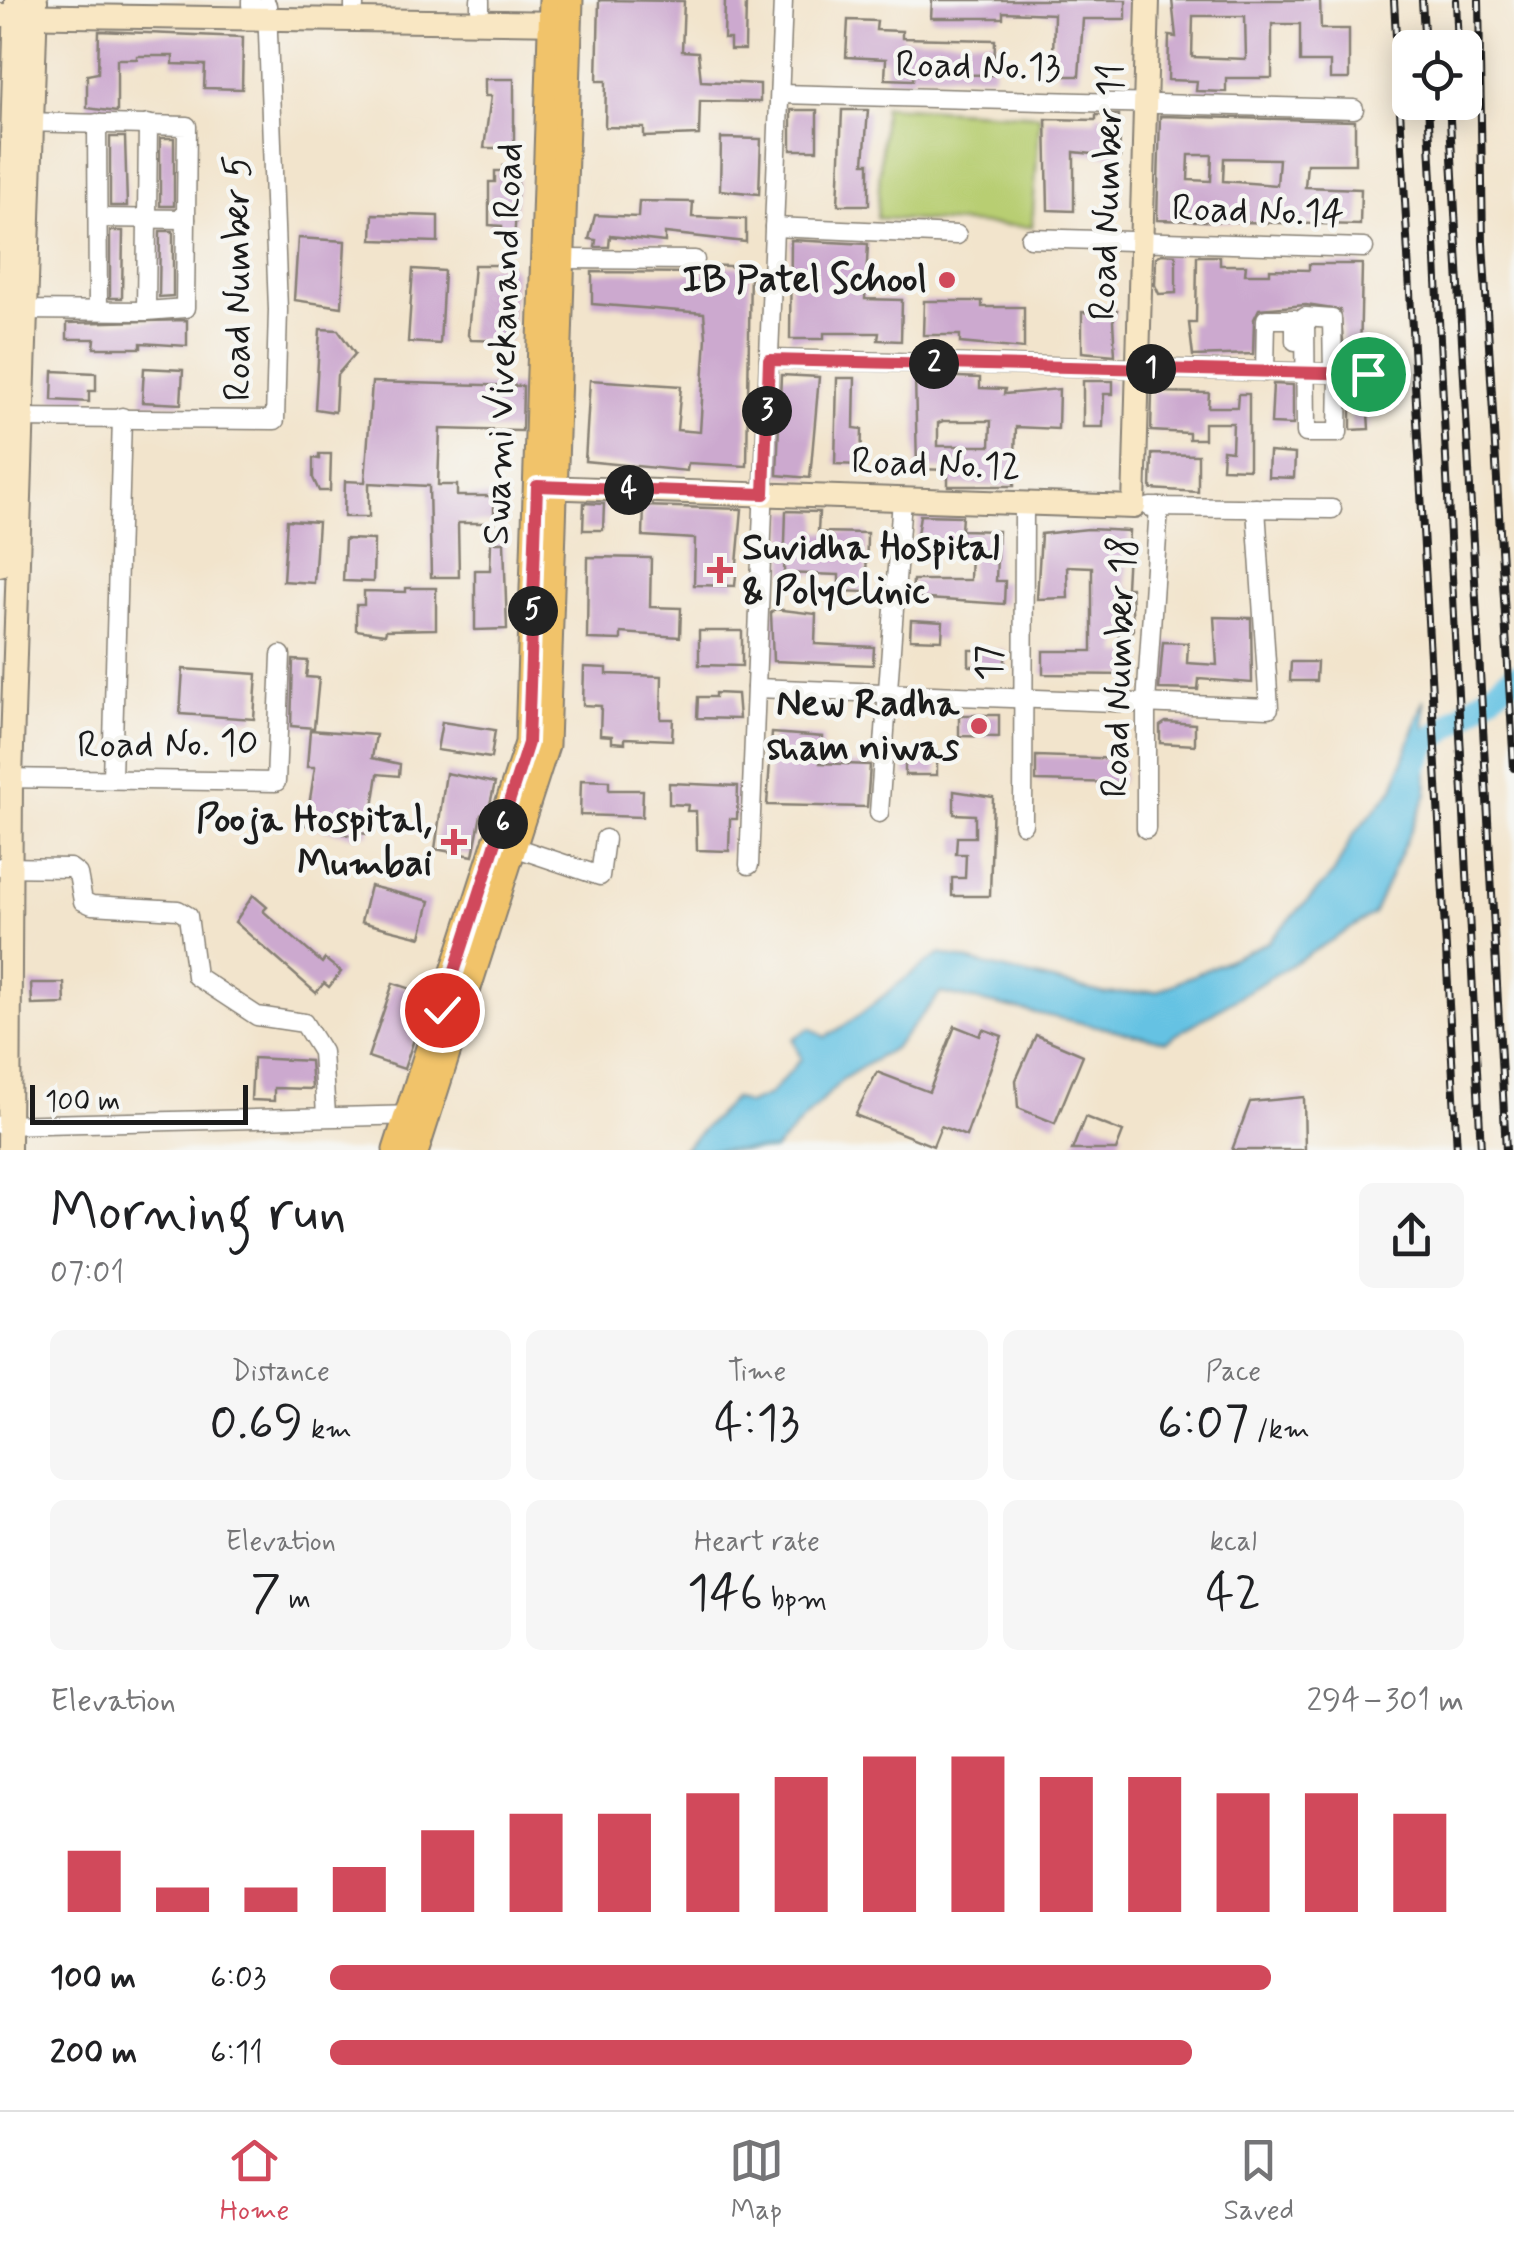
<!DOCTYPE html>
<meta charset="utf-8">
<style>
body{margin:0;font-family:Mynerve,sans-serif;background:#f6f6f6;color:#202124;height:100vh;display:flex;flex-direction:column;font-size:38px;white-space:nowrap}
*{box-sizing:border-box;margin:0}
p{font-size:32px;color:#757577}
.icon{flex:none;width:55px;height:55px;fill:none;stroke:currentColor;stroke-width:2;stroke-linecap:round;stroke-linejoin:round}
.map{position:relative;height:1150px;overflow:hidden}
.panel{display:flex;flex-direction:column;background:#fff;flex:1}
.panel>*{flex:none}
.controls{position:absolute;left:1392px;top:30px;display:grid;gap:20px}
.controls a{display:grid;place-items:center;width:90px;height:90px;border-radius:15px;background:#fff;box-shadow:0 5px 25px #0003;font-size:50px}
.scale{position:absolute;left:30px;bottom:25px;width:218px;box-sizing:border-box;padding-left:10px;border:5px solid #1c1c1c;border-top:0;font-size:28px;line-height:35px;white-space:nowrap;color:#1c1c1c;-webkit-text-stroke:8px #f6f6f2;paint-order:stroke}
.pin{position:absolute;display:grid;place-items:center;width:85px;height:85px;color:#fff;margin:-42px;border:5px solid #fff;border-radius:50%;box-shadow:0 2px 10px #0007}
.km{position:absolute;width:50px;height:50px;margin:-25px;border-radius:50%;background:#222;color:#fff;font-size:28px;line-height:50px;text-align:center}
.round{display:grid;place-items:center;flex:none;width:105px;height:105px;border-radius:15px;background:#f6f6f6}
.head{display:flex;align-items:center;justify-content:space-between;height:170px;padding:0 50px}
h1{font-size:55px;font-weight:600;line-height:75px}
.stats{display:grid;grid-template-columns:repeat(3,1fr);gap:15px;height:170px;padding:10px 50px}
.stats div{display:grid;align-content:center;border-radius:15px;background:#f6f6f6;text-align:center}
.stats b{font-size:50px;font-weight:600}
.stats small{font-size:28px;font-weight:400}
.stats p{font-size:28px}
.chart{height:280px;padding:20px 50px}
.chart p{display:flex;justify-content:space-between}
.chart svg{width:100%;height:180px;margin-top:10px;stroke:#d1495b;stroke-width:6}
ul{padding:0 50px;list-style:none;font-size:32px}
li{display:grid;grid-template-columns:160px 120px 1fr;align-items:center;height:75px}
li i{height:25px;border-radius:12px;background:#d1495b}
.tabs{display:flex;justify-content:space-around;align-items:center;height:140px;border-top:2px solid #e0e0e0;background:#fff;font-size:28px;color:#757577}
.tabs a{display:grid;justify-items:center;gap:5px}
.tabs .active{color:#d1495b}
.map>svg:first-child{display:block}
</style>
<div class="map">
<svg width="1514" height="1150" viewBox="0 0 1514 1150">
<rect width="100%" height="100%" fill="#f6f6f2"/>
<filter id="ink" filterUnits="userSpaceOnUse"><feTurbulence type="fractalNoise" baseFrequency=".01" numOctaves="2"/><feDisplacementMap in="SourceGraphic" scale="20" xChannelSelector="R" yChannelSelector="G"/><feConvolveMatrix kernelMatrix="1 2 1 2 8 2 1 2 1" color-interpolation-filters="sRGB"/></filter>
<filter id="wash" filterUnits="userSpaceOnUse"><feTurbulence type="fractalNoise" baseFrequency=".0048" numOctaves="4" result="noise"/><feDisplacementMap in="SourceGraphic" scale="40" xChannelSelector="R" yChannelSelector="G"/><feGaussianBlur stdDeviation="2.25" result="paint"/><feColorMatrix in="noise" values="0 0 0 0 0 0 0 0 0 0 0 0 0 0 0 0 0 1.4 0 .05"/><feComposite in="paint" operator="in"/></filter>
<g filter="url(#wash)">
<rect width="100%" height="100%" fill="#f2e4cc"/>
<!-- green -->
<polygon fill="#b8ce72" stroke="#6a7547" stroke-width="2.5" points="884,106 1040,115 1032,227 877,218"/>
<!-- water -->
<path fill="#65c2e3" stroke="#406f80" stroke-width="2.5" d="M 1424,699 L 1427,794 L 1373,915 L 1166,1041 L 941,993 L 895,1047 L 843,1079 L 774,1150 L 682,1150 L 734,1098 L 747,1104 L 769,1095 L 801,1059 L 793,1039 L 810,1028 L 825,1037 C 867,1015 899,978 941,954 L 1106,994 L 1158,991 L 1268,942 L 1334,873 L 1353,835 L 1394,788 Z"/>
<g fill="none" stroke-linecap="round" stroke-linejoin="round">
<!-- river -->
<polyline stroke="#65c2e3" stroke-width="25" points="1412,774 1426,744 1514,676"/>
</g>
<g id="blocks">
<!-- building -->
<g fill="#cca9cf" fill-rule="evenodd">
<polygon points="599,0 684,1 682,51 698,52 701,81 760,84 760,102 700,101 699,135 644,137 644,128 605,127 606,81 597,81"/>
<polygon points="725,0 746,0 745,50 730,50 730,39 724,39"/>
<polygon points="932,0 1126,0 1126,19 1083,19 1079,76 1058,76 1059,58 1053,58 1054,14 1003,12 1003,18 931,18"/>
<path d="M 1172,0 L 1320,0 L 1321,29 L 1349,29 L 1349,79 L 1330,79 L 1330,62 L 1300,62 L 1300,24 L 1272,24 L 1272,78 L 1226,78 L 1226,92 L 1196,91 L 1197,81 L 1168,80 L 1169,36 L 1176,37 ZM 1193,16 L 1245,16 L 1246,59 L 1192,57 Z"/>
<polygon points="848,20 877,21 876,30 902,31 902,38 995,40 994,75 914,74 913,80 885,79 886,59 846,57"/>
<polygon points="99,31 243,37 242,89 204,88 205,65 173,64 173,56 137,56 137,59 117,59 117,112 87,108 87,75 98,73"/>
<polygon points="485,79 514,79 514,148 484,148 491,96 485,96"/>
<rect x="791" y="110" width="26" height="40"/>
<polygon points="842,110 868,110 864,163 869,163 869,205 838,205"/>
<polygon points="1096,115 1119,115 1120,157 1074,152 1074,211 1048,210 1046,119 1096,120"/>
<path d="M 1160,116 L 1355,121 L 1355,164 L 1307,164 L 1305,187 L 1361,189 L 1360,225 L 1157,220 ZM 1189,155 L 1212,155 L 1211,181 L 1188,180 ZM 1224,158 L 1279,159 L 1277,185 L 1223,181 Z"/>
<polygon points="110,137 125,137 127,206 110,206"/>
<rect x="160" y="138" width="14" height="68"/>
<polygon points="721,138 761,139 759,194 720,190"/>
<polygon points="503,166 515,167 518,178 514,243 502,243 502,226 489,225 489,182 495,182 495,171 503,171"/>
<polygon points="639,201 693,202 692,217 746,219 746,242 665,233 665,242 610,236 609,247 595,247 596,240 589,239 595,215 638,217"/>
<polygon points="373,214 438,216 438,242 372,240"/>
<polygon points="110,231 123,231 122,298 110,298"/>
<polygon points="160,231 173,231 173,296 159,297"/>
<polygon points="298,238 345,241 342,307 294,300"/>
<polygon points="791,240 868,244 865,299 902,300 901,341 878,340 879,333 824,333 824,339 790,339"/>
<polygon points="1162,254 1176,255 1176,293 1159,294 1155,285 1156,257"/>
<polygon points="1197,256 1220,256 1220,265 1246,265 1245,274 1270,274 1270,269 1309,270 1309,264 1362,264 1360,361 1345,361 1340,310 1306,305 1259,309 1254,319 1253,354 1193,356 1189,323 1196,323"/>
<polygon points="474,265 511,265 515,271 510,341 471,340 468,335"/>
<polygon points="706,265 750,267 747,466 688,463 687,471 585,461 590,380 681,386 677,430 700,432 706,337 704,313 592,304 592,272 704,273"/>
<polygon points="413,269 444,271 440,344 408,342"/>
<polygon points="924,301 982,301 982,307 1024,307 1024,349 960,343 960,335 923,335"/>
<polygon points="1105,309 1117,310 1113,321 1115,355 1082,352 1082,312 1105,313"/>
<polygon points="187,320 187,346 141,343 141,348 94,348 95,339 67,339 67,323"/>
<polygon points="320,329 338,330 355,354 337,375 335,412 315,409"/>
<polygon points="144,368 183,370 181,404 142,402"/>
<polygon points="53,371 96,373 96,391 89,391 89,402 52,400"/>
<polygon points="781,375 819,377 810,478 777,475"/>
<path d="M 915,375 L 980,378 L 980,388 L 1005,389 L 1004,394 L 1059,389 L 1058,429 L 1016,427 L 1014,486 L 948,486 L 948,470 L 917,469 ZM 943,421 L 991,421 L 990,446 L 938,446 L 938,423 Z"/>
<polygon points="837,378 855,378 854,428 862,429 861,465 835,464"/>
<polygon points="1083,381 1113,381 1113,394 1104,394 1103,427 1083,427"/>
<polygon points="372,382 523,386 522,431 440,429 438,485 457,485 457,496 494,496 494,523 458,523 459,577 431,577 429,486 369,483 369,517 344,517 345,481 365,482"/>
<polygon points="1273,384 1293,385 1293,425 1271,424"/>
<polygon points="1152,392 1209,393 1208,407 1237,407 1238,394 1249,394 1249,469 1222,468 1223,450 1232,451 1233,423 1204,423 1204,439 1189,439 1189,433 1151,431"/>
<polygon points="1367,396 1369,429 1351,430 1351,397"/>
<polygon points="1269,452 1295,454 1294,478 1268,477"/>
<polygon points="319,454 331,454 330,491 319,491 313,478 313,458 319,459"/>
<polygon points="1152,454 1198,455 1198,492 1151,489"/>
<polygon points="584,503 604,504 603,530 583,530"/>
<polygon points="644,506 742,509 735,586 694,585 695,539 643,536"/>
<polygon points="786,511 819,512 818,532 867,533 866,592 839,591 839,575 784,573"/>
<polygon points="920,515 962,516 961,530 998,531 996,581 1005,581 1004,604 912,598 913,580 970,580 971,550 915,548"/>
<polygon points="287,520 318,522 314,583 283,581"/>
<polygon points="1088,529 1129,531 1126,588 1131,588 1133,631 1119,631 1118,654 1130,654 1130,675 1043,674 1043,651 1092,651 1092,567 1067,566 1068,598 1037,599 1041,534"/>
<polygon points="345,539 374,540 373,582 343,581"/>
<polygon points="491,542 504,542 507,629 475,630 475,570 490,570"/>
<polygon points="588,557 651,558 650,607 681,608 680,637 621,633 621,640 587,639"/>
<polygon points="406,588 436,588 436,629 386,630 385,634 356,630 356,605 364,605 364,591 406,592"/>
<polygon points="775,609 816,614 815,644 874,647 873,665 773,661 771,613"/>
<polygon points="1214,617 1251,618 1252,683 1199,679 1198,690 1159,689 1163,642 1188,643 1187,663 1217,665"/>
<polygon points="911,620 943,622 942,640 910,639"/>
<polygon points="699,631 742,631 742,666 699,665"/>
<rect x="969" y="650" width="36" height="16"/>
<polygon points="293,660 308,661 306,677 319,678 314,728 291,726"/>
<polygon points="1291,662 1317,662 1316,681 1290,681"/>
<polygon points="584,667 607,668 607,674 662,676 661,719 673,719 672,740 625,738 625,743 612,742 612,736 600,735 601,706 583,705"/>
<polygon points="183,669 257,674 254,719 180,714"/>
<polygon points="715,693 737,694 739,719 697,718 698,697 715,697"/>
<polygon points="959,715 999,715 999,737 959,736"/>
<polygon points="442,722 495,730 491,758 437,750"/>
<polygon points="1166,722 1195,724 1195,745 1160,743 1160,726"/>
<polygon points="310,730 376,735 372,758 400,764 399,776 378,774 369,834 357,833 357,837 306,825 315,767 307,767"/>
<polygon points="772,733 823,737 820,763 870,765 867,807 767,805"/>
<rect x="905" y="752" width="32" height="23"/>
<polygon points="1036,756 1123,759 1122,783 1036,781"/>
<polygon points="446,773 495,783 487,817 481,815 473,856 435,849"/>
<polygon points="581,780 609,781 609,790 643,790 642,817 580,815"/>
<polygon points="669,783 738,786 737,819 730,819 729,851 697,850 696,811 687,811 688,805 669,804"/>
<polygon points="954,791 993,797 990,896 952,896 952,878 965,878 966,854 956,854 957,837 975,837 975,815 954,814"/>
<polygon points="370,886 430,901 421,937 361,922"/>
<polygon points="253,895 267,907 263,911 322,963 325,959 341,972 329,987 324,983 316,993 235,922"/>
<polygon points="31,983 64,983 65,1004 32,1005"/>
<polygon points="393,983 429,995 404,1069 368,1057"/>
<polygon points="955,1026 980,1036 983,1029 1002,1036 966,1136 941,1126 933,1146 855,1115 877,1072 929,1092"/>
<polygon points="1036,1035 1083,1055 1055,1123 1018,1108 1016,1080"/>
<polygon points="253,1058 310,1061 312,1089 274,1088 274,1101 251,1100"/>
<polygon points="1304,1097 1305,1150 1232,1150 1250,1102"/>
<polygon points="1085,1117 1123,1132 1116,1150 1072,1150"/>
</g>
</g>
</g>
<g filter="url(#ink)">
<use href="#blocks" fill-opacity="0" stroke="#878074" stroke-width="2.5"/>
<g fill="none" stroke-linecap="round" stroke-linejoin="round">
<!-- street casing -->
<g stroke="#878074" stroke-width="21">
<g id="street">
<polyline points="251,5 251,0"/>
<polyline points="354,7 354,0"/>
<polyline points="480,9 480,0"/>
<polyline points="780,94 1354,109"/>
<polyline points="24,122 187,126 185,308 146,311"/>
<polyline points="97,123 98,310"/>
<polyline points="98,218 186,219"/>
<polyline points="774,227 957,235"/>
<polyline points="1030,238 1364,248"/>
<polyline points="563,259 695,260"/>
<polyline points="14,310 146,311 148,124"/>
<polyline points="769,359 1369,374"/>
<polyline points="1265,372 1266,319 1295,319 1295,341"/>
<polyline points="1333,373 1332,319 1305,317 1306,433 1338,433 1339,373"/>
<polyline points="11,418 275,420 278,310 267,5"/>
<polyline points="1150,507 1332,509"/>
<polyline points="756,688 1269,708 1256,508"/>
<polyline points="0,778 276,782 281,655"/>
<polyline points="112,778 122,417"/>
<polyline points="879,813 902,499"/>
<polyline points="1023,824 1024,503"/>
<polyline points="1146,829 1146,703 1159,507"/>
<polyline points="514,847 600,876 605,839"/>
<polyline points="749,865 783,0"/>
<polyline points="0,867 70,868 78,874 83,901 92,905 178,910 188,916 196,976 257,1016 304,1023 322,1052 326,1115"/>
<polyline points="1,1125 419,1115"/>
</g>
</g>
<!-- secondary casing -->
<g stroke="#878074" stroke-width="26">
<g id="secondary">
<polyline points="0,15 566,23"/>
<polyline points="540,487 1134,507 1148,0"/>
<polyline points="0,565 16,0"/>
<polyline points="9,1150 11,778 36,0"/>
</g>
</g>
<!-- primary casing -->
<g stroke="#878074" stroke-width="29">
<g id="primary">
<polyline points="396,1150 528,743 552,0"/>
<polyline points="416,1150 546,745 570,0"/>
</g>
</g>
<!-- street -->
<use href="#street" stroke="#fff" stroke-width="18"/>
<!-- secondary -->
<use href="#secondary" stroke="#f9e7c3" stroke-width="22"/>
<!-- primary -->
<use href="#primary" stroke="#f1c36a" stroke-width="25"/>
<!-- rail casing -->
<g stroke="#1c1c1c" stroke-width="8">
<g id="rail">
<polyline points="1394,0 1457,1150"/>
<polyline points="1422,0 1425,48"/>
<polyline points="1456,0 1458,48"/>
<polyline points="1479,0 1483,243 1514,768"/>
<polyline points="1428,102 1481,1150"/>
<polyline points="1449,102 1506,1150"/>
</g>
</g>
<!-- rail -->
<use href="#rail" stroke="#f6f6f2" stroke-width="4" stroke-dasharray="11" stroke-linecap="butt"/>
</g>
</g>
<g fill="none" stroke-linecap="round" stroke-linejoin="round" filter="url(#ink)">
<!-- route casing -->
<g stroke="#fff" stroke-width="20">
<polyline id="route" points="442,1010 528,743 537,486 764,494 769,360 1368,374"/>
</g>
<!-- route -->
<use href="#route" stroke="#d1495b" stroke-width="12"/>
</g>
<!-- markers -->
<g fill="#d1495b" stroke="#f6f6f2" stroke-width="4">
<circle cx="947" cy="280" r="10"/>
<path d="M715 555h10v10h10v10h-10v10h-10v-10h-10v-10h10z"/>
<circle cx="979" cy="726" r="10"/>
<path d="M449 827h10v10h10v10h-10v10h-10v-10h-10v-10h10z"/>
</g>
<g text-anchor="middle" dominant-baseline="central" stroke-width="9" stroke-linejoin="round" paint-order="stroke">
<!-- street labels -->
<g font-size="38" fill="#1c1c1c" stroke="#f6f6f2">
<text transform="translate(978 67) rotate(1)">Road No.13</text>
<text transform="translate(1108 192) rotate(-88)">Road Number 11</text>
<text transform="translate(1258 212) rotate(2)">Road No.14</text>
<text transform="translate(238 278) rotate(-90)">Road Number 5</text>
<text transform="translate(504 344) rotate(-88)">Swami Vivekanand Road</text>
<text transform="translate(936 465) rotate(2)">Road No.12</text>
<text transform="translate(990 663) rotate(-90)">17</text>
<text transform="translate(1120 667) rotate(-88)">Road Number 18</text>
<text transform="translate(168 745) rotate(-1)">Road No. 10</text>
</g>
<!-- poi labels -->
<g font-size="38" font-weight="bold" fill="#1c1c1c" stroke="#f6f6f2" text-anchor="end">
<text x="927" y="280">IB Patel School</text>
<text x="742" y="548" text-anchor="start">Suvidha Hospital<tspan x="742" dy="44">&amp; PolyClinic</tspan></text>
<text x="959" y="704">New Radha<tspan x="959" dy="44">sham niwas</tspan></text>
<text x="432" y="820">Pooja Hospital,<tspan x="432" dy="44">Mumbai</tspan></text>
</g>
</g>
</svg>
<div class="controls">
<a><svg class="icon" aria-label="locate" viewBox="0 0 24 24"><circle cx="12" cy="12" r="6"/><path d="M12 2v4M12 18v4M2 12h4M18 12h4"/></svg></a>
</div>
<div class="scale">100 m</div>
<div class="pin" style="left:1368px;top:374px;background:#1e9e55"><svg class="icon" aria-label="arrive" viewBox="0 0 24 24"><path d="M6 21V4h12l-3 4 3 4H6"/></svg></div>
<div class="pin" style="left:442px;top:1010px;background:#d93025"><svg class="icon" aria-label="check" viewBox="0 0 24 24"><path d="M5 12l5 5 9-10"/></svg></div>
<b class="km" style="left:1151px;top:369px">1</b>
<b class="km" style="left:934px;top:364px">2</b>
<b class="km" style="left:767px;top:411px">3</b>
<b class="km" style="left:629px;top:490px">4</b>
<b class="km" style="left:533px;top:611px">5</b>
<b class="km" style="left:503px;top:824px">6</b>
</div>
<section class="panel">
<div class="head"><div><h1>Morning run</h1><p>07:01</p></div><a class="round"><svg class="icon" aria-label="share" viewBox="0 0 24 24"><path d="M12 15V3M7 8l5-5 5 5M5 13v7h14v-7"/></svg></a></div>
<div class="stats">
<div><p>Distance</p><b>0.69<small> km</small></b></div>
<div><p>Time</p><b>4:13</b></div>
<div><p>Pace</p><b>6:07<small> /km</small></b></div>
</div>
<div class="stats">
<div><p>Elevation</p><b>7<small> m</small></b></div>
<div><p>Heart rate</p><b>146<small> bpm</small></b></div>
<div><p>kcal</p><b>42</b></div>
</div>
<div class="chart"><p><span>Elevation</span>294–301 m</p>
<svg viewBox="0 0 160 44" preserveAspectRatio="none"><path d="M5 44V29M15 44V38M25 44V38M35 44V33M45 44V24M55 44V20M65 44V20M75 44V15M85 44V11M95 44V6M105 44V6M115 44V11M125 44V11M135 44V15M145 44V15M155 44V20"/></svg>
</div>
<ul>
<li><b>100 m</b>6:03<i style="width:83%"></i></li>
<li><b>200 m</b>6:11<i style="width:76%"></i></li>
</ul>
</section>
<nav class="tabs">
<a class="active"><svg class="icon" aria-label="home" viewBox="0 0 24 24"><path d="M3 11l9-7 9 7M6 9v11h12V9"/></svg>Home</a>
<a><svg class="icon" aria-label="map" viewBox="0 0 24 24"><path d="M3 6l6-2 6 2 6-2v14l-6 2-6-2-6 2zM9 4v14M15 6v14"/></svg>Map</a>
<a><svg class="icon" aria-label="saved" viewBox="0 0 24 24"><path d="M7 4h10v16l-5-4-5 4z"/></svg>Saved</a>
</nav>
